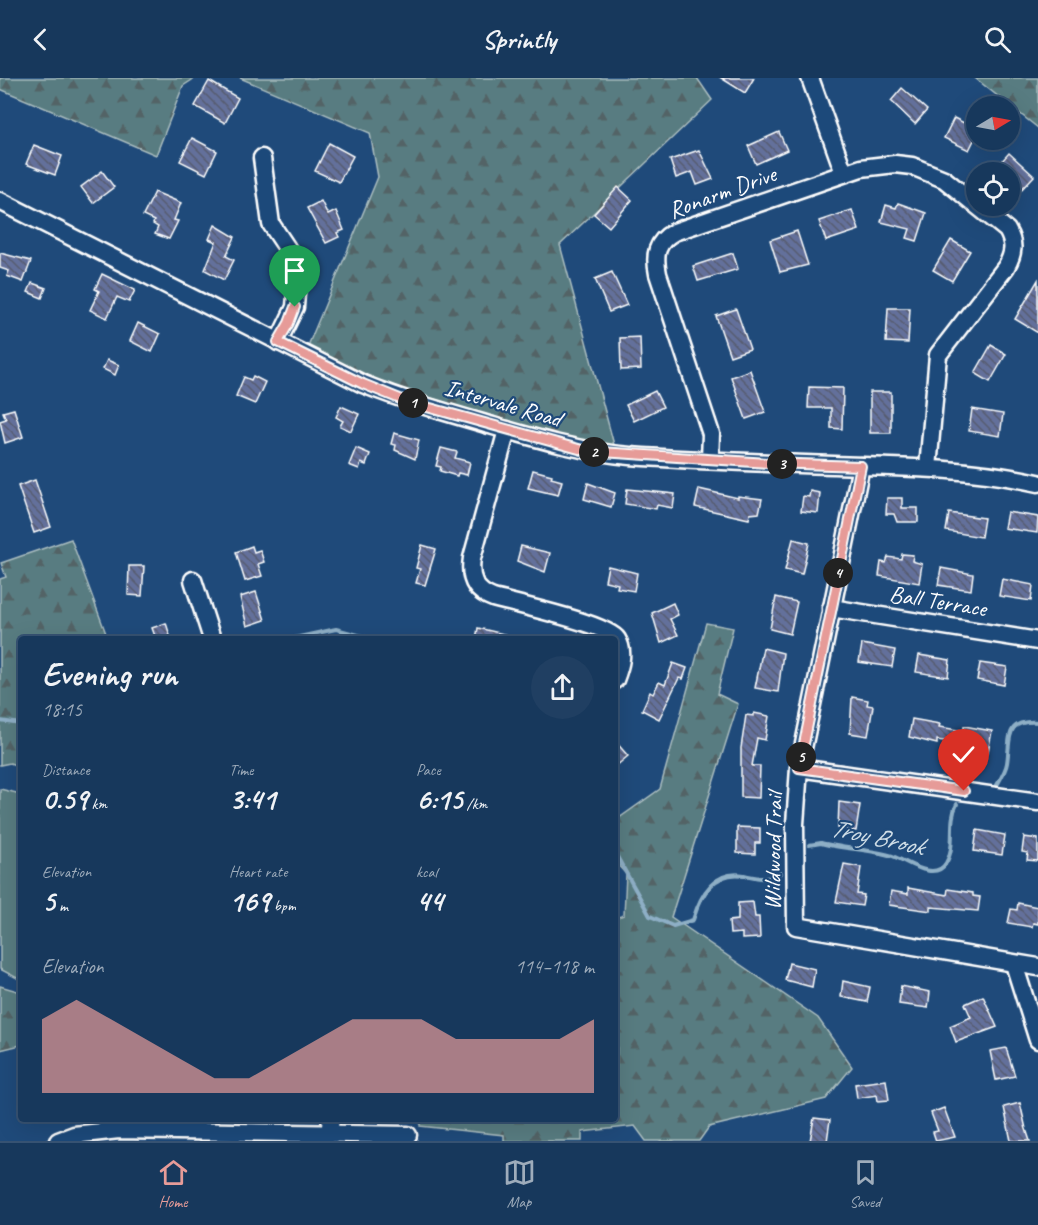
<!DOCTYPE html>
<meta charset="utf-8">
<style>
body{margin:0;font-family:Caveat,sans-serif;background:#203f62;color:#f1f3f6;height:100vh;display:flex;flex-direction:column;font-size:22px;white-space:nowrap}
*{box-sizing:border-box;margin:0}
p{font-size:20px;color:#9eacbb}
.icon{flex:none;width:33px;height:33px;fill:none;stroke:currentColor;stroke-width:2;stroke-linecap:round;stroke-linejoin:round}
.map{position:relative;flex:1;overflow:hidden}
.sheet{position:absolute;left:18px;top:558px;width:600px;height:486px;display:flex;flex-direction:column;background:#17385c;border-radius:6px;box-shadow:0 6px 24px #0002,0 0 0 2px #365272}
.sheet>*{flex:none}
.needle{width:39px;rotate:80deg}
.tools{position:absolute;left:966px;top:18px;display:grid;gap:12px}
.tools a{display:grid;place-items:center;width:54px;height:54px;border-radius:50%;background:#17385c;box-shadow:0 6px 24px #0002,0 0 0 2px #365272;font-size:30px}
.pin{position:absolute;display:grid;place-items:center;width:51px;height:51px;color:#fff;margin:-62px -26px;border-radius:50% 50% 50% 0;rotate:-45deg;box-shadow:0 0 6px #0007}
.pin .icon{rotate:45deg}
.km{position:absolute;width:30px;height:30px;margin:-15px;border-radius:50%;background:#222;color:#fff;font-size:16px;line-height:30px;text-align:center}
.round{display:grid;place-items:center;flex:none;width:63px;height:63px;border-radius:32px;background:#203f62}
.overview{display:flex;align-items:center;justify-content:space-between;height:102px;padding:0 24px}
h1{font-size:33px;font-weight:700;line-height:45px}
.stats{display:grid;grid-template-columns:repeat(3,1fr);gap:9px;height:102px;padding:6px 24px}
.stats div{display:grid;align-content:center}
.stats b{font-size:30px;font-weight:700}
.stats small{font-size:16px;font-weight:400}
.stats p{font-size:16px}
.chart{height:168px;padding:12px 24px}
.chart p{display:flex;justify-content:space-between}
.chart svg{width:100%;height:108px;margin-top:6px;fill:#e69b98;opacity:.7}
header{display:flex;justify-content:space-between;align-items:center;height:78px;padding:0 24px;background:#17385c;font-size:27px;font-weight:700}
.tab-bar{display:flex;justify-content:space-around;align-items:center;height:84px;border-top:2px solid #365272;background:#17385c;font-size:16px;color:#9eacbb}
.tab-bar a{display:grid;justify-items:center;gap:3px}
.tab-bar .active{color:#e69b98}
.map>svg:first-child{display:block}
</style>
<header><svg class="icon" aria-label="back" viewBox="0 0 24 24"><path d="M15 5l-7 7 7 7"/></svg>Sprintly<svg class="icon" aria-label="search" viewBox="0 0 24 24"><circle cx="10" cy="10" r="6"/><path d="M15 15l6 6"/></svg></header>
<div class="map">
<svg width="1038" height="1063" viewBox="0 0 1038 1063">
<defs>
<pattern id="forest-firs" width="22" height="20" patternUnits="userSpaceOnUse" patternTransform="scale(1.5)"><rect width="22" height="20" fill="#587c81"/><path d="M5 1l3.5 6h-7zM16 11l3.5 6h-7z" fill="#526466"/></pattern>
<pattern id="building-back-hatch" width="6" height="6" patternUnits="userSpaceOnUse" patternTransform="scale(1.5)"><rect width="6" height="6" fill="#64709b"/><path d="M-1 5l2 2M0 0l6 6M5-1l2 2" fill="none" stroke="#575c70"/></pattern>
</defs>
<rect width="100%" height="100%" fill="#1f4a7a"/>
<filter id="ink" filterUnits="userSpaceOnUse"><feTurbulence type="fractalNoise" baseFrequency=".0167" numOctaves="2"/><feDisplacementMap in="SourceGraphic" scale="12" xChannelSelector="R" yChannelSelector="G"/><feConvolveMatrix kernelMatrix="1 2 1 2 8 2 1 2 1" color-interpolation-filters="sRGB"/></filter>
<g filter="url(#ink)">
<!-- forest -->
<g fill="url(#forest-firs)" stroke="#acbec0" stroke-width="1.5">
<polygon points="0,0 195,0 183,8 156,77 0,11"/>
<polygon points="240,0 697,0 712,22 560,167 617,378 303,280 378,99 370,55"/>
<polygon points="975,0 1038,0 1038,50"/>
<polygon points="71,461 108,561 21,561 21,689 10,685 0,687 0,501 6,499 1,485"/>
<polygon points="706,545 733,550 717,616 738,626 671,839 818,940 852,989 826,1021 709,1049 699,1063 646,1063 635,1048 582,1054 582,1063 504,1063 504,1057 420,1048 420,1041 615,1041 618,925 615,923 615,840 624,837 626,796 615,784 615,743 660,711"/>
<polygon points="0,908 21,914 21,967 0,972"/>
</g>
<!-- pitch -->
<polygon fill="#587c81" stroke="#acbec0" stroke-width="1.5" points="0,711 21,716 21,902 0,891"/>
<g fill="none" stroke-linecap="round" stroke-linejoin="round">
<!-- stream -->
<g stroke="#8eafc6" stroke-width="4">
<polyline points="290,561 336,551 373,561"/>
<polyline points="0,643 21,646"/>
<path d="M 997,707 C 1001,700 1006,692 1007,685 C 1011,659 1004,642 1038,644"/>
<path d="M 809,767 L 821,765 C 842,771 878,772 895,779 C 908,784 935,804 946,785 C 957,767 947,744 957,726"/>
<path d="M 615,775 L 650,838 L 673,848 L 693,842 C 700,818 714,792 744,797 C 758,800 768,803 780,795"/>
</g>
</g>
<!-- building -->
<g fill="url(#building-back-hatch)" stroke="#fff" stroke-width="1.5">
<polygon points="721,0 754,0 745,15"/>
<polygon points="209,3 238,20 225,45 195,28"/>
<polygon points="902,10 927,32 915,46 891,23"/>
<polygon points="954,40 976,51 976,58 969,72 944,60"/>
<polygon points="779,54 787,72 756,86 748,68"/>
<polygon points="192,60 217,73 206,96 180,83"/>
<polygon points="329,65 353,78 339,104 315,93"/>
<polygon points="34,67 62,78 55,97 26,86"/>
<polygon points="699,72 713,101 697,107 692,94 676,100 670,82"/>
<polygon points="1009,75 1034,98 1020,113 1010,104 1010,94 992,94"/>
<polygon points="102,93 114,109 93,125 81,109"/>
<polygon points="618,109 632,122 609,149 594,136"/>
<polygon points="155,114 181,125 174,142 178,143 169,161 155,156 158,149 153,146 154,143 143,138"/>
<polygon points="321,123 328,137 336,133 344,152 337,155 339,159 326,165 307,130"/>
<polygon points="898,125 926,135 917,163 907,160 910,151 881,144 886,127 896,130"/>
<polygon points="852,132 859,152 826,163 819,143"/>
<polygon points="215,147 235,159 226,178 234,182 224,202 205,192 216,164 209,161"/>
<polygon points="797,153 808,187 780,194 770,162"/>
<polygon points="951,162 970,173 952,203 933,192"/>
<polygon points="0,175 31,183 23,204 7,198 9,193 0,190"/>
<polygon points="733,175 738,191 698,203 693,188"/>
<polygon points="612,194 627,227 609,234 595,201"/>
<polygon points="102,196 135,212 129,224 117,219 107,240 90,232 99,213 95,211"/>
<polygon points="1038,202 1038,255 1015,241"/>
<polygon points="32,205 46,210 42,220 28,214"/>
<polygon points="888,230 910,230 908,265 886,264"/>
<polygon points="736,231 750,271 730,278 716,238"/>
<polygon points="138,245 160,256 152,274 130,263"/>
<polygon points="640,259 641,291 621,292 620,260"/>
<polygon points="991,267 1006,276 990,304 975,295"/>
<polygon points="107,282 119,287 115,297 103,291"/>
<polygon points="750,292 765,334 746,341 731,299"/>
<polygon points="253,298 265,304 255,326 236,318 244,299 251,302"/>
<polygon points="809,309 843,310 842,351 831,350 831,330 808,330"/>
<polygon points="655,313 663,329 634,343 626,327"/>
<rect x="870" y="314" width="21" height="41"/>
<polygon points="341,328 359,336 351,353 340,348 343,343 336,339"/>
<polygon points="14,331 23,359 5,365 0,343 6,341 3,334"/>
<polygon points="972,331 1003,336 1000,358 969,353"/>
<polygon points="394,355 419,362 415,381 395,372 396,367 391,366"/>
<polygon points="356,370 370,376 366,387 361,385 359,391 349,387"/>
<polygon points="441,370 457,374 455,380 470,384 467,397 458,395 457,398 440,393 441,389 436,388"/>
<polygon points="533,392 552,397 551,400 562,403 558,417 528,410"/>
<polygon points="35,402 51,449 34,455 18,408"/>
<polygon points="588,405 615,415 611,429 584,421"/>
<polygon points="627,411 675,416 673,430 657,427 656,431 625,426"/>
<polygon points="699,411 738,420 738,418 762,421 759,435 750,436 749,441 695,429"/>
<polygon points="810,413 820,415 818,435 801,433 803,418 809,419"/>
<polygon points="887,420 902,420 902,430 918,430 918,444 897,444 894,436 886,436"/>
<polygon points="1007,434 1038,439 1037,455 1004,450"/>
<polygon points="949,435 984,440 981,459 946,453"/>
<polygon points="793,461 809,465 802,496 785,492"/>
<polygon points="422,467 436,471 425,507 416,505 420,491 416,490"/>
<polygon points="252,468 254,474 260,472 264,484 258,486 262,498 245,503 236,474"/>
<polygon points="521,468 550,475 545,494 517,483"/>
<polygon points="902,476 913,477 912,483 922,486 919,505 879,498 881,484 886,485 888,479 901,481"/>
<polygon points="129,488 144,488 142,518 128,517"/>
<polygon points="608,488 637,495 634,513 617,510 618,506 605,503"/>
<polygon points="941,490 973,496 971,512 938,507"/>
<polygon points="1002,501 1033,507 1031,523 999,518"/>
<polygon points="256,514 265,542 247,548 240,519"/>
<polygon points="776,519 797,524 790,556 770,551"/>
<polygon points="673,525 678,537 670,541 678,557 661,565 652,535"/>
<polygon points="166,545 171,561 156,561 152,550"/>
<polygon points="478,550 508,557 507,561 476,561"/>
<polygon points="862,566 895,572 892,589 859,584"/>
<polygon points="763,570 783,575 778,614 755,610"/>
<polygon points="919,577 950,582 948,599 916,594"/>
<polygon points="673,585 687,590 683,601 679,600 659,641 642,632 650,614 653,616 659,604 665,607"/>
<polygon points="980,585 1007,589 1004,607 977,602"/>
<polygon points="852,619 868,622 867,627 873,628 868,658 850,655"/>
<polygon points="754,635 769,638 765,662 757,660 752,688 760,688 759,720 741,719 741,670 746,637 754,638"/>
<polygon points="912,641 940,646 939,649 964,653 964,648 992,653 988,674 960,665 937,662 937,666 909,659"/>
<polygon points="615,663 628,678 615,689"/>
<polygon points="839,724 860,727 856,753 838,750"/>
<polygon points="737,749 760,750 760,765 755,765 755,776 737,775"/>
<polygon points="977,752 1005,757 1002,777 974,773"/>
<polygon points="1024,759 1038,761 1038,783 1027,782 1028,775 1022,774"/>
<polygon points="844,786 861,789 857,816 864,817 862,828 836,824"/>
<polygon points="908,810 947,817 948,811 973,815 973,818 980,819 978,833 931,829 931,833 889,827 891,813 908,816"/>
<polygon points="753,824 755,839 759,839 760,860 742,861 742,855 730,856 729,843 738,842 738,825"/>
<polygon points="1018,825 1038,829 1038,846 1033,845 1032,849 1008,845 1011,831 1017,832"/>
<polygon points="789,885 815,891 812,909 785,902"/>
<polygon points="843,903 870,909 867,924 841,919"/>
<polygon points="901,908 930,914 928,930 899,926"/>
<polygon points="983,918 997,949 956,964 950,948 971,939 965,926"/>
<polygon points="1006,970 1015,998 996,1002 990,973"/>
<polygon points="886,1002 889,1022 878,1023 877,1017 857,1020 855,1006"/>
<polygon points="1020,1025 1026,1051 1030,1063 1011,1063 1004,1029"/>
<polygon points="944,1030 955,1059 936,1063 933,1054 938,1053 931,1035"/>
<polygon points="814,1040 830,1042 827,1063 810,1063"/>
</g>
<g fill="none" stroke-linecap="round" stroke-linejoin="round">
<!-- minor casing -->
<g stroke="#fff" stroke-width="21">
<g id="minor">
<polyline points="810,0 844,95"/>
<polyline points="262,80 271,146 287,170 297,203 295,229 278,264"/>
<path d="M 0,123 L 363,306 C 405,323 448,335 493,348 C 538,361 583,374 630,378 C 698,383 766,385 834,387 C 903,389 971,390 1038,405"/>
<path d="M 507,352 L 472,480 C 469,499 474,513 493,520 C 515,526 608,546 617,561 C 625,574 620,589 615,602"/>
<path d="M 710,382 L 711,356 L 658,196 C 654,177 656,164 674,154 L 861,90 L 895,86 L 912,88 L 944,101 L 1007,152 C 1015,166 1014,175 1006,189 L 938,277 L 928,390"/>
<polyline points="861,388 799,690 795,746 796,848 1038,889"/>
<polyline points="193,502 212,561"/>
<polyline points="831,530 1038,563"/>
<polyline points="799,690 1038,724"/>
<polyline points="1014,886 1038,962"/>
<polyline points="329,1056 331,1041"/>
<polyline points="58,1063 74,1057 119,1052 408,1057"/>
</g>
</g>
<!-- minor -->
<use href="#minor" stroke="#1f4a7a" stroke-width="16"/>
</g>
</g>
<g fill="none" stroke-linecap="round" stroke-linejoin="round" filter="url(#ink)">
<!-- route casing -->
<g stroke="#fff" stroke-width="12">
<polyline id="route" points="295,229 289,245 278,264 363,306 405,323 586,373 768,385 861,388 799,690 964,713"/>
</g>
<!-- route -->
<use href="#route" stroke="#e69b98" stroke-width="8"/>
</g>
<g text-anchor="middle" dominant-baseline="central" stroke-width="4.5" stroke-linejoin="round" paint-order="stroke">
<!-- street labels -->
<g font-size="24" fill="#fff" stroke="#1f4a7a">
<text transform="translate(722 114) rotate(-20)">Ronarm Drive</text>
<text transform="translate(503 325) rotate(16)">Intervale Road</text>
<text transform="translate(938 523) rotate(9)">Ball Terrace</text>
<text transform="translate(773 773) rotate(-89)">Wildwood Trail</text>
</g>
<!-- water labels -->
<g font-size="26" font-style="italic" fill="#d0dee7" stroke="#1f4a7a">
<text transform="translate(877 759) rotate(12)">Troy Brook</text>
</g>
</g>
</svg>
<div class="tools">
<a><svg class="needle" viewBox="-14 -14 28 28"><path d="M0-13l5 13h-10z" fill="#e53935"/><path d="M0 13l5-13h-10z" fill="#9eacbb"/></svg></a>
<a><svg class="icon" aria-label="locate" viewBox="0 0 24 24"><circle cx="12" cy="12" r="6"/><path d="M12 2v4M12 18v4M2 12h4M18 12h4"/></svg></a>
</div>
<div class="pin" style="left:295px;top:229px;background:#1e9e55"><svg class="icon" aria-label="arrive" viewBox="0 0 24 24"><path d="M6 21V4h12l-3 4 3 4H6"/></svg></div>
<div class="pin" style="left:964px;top:713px;background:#d93025"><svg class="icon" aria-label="check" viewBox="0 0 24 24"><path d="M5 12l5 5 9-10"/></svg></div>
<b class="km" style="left:413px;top:325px">1</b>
<b class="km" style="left:594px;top:374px">2</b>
<b class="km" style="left:782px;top:386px">3</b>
<b class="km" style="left:838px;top:495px">4</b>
<b class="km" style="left:801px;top:679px">5</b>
<section class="sheet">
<div class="overview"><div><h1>Evening run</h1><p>18:15</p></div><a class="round"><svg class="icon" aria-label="share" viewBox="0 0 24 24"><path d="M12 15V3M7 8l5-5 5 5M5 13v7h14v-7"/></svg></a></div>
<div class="stats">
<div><p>Distance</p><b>0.59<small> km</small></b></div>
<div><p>Time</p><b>3:41</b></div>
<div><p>Pace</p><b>6:15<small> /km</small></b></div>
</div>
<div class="stats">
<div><p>Elevation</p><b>5<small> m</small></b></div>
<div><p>Heart rate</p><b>169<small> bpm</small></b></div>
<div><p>kcal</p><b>44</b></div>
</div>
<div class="chart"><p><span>Elevation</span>114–118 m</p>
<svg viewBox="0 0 160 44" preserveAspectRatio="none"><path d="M0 44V14L10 6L20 14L30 22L40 30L50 38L60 38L70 30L80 22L90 14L100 14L110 14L120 22L130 22L140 22L150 22L160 14V44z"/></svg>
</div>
</section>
</div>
<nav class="tab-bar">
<a class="active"><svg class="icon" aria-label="home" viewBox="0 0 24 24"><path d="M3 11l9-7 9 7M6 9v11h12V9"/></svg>Home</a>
<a><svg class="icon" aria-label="map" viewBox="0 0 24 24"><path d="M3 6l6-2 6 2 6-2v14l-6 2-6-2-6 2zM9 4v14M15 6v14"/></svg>Map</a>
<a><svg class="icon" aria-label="saved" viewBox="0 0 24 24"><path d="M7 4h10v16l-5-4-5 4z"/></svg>Saved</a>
</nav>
